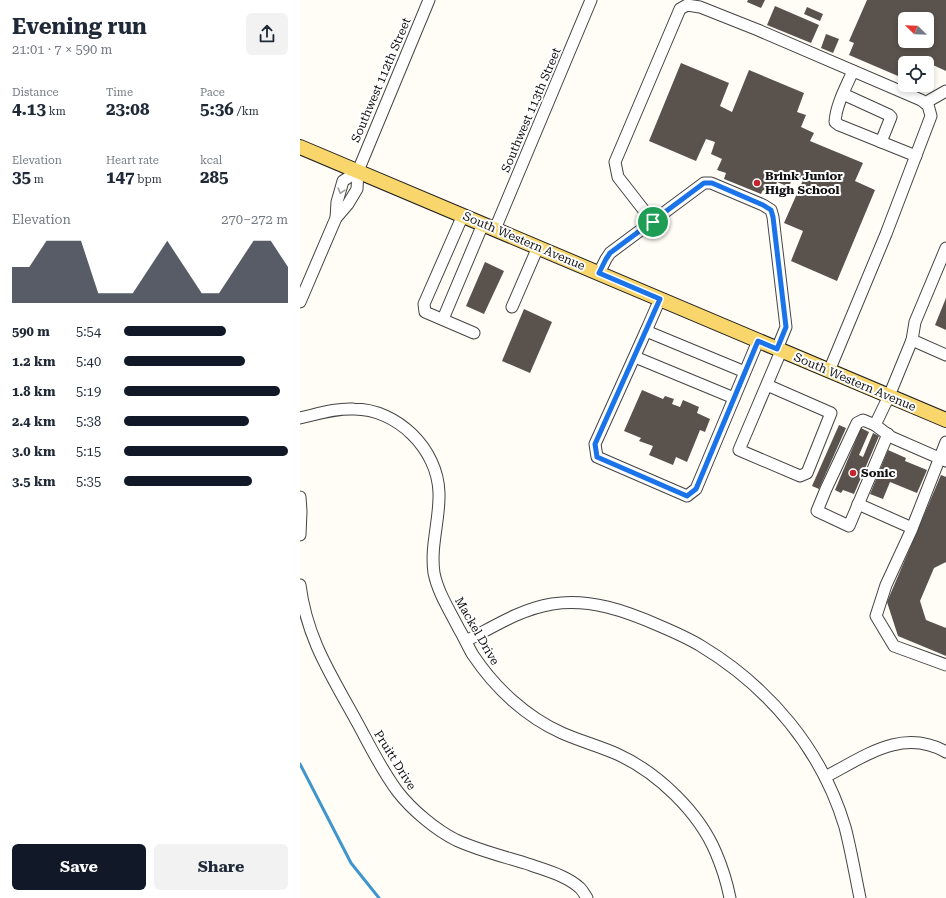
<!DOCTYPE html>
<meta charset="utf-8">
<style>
body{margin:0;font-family:"Roboto Serif",serif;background:#f2f2f3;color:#1f2937;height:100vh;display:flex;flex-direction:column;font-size:15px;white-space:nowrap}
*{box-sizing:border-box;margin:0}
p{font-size:13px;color:#747a83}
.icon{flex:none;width:22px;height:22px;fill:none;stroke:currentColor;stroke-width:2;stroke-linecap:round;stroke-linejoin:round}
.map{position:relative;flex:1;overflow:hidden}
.side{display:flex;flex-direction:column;background:#fff;width:300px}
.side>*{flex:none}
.needle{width:26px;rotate:293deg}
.buttons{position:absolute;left:598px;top:12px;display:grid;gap:8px}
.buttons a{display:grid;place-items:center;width:36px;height:36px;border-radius:6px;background:#fff;box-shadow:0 2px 6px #0003;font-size:20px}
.pin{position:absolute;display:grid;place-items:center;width:34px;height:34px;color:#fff;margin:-17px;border:2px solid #fff;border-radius:50%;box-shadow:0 1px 4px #0007}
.round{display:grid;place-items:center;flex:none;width:42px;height:42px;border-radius:6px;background:#f2f2f3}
.overview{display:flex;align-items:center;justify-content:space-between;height:68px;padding:0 12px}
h1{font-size:22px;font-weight:700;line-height:30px}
.figures{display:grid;grid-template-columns:repeat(3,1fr);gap:6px;height:68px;padding:4px 12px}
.figures div{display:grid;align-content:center}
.figures b{font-size:17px;font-weight:700}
.figures small{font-size:11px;font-weight:400}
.figures p{font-size:11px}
.chart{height:112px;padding:8px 12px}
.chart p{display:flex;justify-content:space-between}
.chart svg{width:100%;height:72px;margin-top:4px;fill:#111827;opacity:.7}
.cta{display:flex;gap:8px;margin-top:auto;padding:8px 12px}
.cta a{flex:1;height:46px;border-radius:6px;background:#111827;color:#fff;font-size:16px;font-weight:700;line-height:46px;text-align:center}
.cta a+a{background:#f2f2f3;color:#1f2937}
ul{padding:0 12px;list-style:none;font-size:13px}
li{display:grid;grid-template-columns:64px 48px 1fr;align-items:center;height:30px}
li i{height:10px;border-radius:5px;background:#111827}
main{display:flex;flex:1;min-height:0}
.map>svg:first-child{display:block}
</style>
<main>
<section class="side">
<div class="overview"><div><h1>Evening run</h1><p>21:01 · 7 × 590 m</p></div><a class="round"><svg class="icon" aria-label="share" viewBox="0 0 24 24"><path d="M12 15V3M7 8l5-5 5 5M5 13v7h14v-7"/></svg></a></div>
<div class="figures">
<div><p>Distance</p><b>4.13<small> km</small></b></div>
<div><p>Time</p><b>23:08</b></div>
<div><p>Pace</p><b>5:36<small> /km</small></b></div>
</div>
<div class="figures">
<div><p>Elevation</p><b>35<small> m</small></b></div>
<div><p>Heart rate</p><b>147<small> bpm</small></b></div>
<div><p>kcal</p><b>285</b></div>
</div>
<div class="chart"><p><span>Elevation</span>270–272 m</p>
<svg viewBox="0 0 160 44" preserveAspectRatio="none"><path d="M0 44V22L10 22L20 6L30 6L40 6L50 38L60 38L70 38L80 22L90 6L100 22L110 38L120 38L130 22L140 6L150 6L160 22V44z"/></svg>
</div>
<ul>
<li><b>590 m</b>5:54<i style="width:62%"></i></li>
<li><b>1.2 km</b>5:40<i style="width:74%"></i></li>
<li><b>1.8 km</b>5:19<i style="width:95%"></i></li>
<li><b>2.4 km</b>5:38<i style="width:76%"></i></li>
<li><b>3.0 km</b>5:15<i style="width:100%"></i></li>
<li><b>3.5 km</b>5:35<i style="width:78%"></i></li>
</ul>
<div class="cta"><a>Save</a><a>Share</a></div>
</section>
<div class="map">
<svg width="646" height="898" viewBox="0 0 646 898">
<rect width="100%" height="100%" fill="#fffdf5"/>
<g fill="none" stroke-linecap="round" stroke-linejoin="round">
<!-- stream -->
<polyline stroke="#3f96cf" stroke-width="3" points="0,764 51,863 79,898"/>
</g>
<!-- building -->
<g fill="#5a524d" fill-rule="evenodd">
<polygon points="448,0 465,0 461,8 447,2"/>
<path d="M 567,0 L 646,0 L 646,71 L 633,65 L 629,74 L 627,73 L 627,63 L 605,63 L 605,79 L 549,55 L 554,43 L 549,41 ZM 605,19 L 627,19 L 627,41 L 605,41 Z"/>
<polygon points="475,6 519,25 511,43 467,25"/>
<polygon points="507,7 523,14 520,21 504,14"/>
<polygon points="526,34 539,39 533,53 521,48"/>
<polygon points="381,63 429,83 420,106 432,112 449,70 504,93 497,112 506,115 501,127 514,133 510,141 563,163 555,181 575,190 537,281 491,261 503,231 484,223 503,180 493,176 489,187 477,182 473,194 463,190 461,194 424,179 426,173 417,170 422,159 411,154 415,142 406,139 396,161 349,141"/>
<polygon points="185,262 204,271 184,314 166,306"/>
<polygon points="646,298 646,330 635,325"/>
<polygon points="224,309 252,322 230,373 202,361"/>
<polygon points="342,390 363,399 365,396 374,399 372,404 380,407 383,400 399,407 397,413 410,419 405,432 400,430 387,462 376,457 373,465 349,455 353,446 339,441 341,438 324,431"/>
<polygon points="539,425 546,428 519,489 512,486"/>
<polygon points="561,428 569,432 559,455 563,457 573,433 579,436 554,494 543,490 541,493 535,490"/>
<polygon points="588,450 606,458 605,461 627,470 617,493 590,482 583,499 570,494"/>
<polygon points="641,475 646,477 646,562 634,568 620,601 626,620 646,628 646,656 598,636 587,602"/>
</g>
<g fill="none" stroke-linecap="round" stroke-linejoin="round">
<!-- minor casing -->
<g stroke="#444" stroke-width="13">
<g id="minor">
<path d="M 553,71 C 546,87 536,105 535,122 L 539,125 L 616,156"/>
<polyline points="543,94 589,115 591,117 581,142"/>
<polyline points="625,103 646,91"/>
<polyline points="163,215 124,304 125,312 174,333"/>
<polyline points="36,218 48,204 57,189 58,171 129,0"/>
<polyline points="353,222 318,177 315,162 380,9 387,5 400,7 458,30 621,100 628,105 631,116 586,234 529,371"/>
<polyline points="195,229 291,0"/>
<polyline points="646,248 615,322 612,340 646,355"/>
<polyline points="299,273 306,259 310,253 404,183 411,183 463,205 471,210 473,217 486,327 477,349"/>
<polyline points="0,302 36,218 37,202 43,181 58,171"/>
<polyline points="212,307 238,247"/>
<polyline points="143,319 183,224"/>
<polyline points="346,331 360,299"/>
<polyline points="612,340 589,396 575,425 591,437 646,461"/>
<polyline points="335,357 434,398"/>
<polyline points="445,372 346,331 295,444 297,457 387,496 396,489 458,341"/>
<polyline points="467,385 531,413 507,473 500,476 439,450 481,351"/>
<path d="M 0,418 C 18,414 35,408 54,409 C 97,409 138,449 139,493 C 140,519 130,546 134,573 C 138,593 150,611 159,629 C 164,637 168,647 173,655 C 195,688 226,717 262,733 C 280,741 299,746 317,754 C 357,772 399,812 416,853 C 422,867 427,883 430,898"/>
<polyline points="575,425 563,420 557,423 526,489 517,511 549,526 588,434"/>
<polyline points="646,442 611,531 586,585 576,616 594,646 646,665"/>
<polyline points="0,497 1,511 0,535"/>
<polyline points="558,504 612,528"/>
<path d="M 0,585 C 7,640 32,676 58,724 C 70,746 82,771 98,792 C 112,810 136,830 156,840 C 180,851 206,857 231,865 C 248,871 267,876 280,888 C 283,891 285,895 287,898"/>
<path d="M 166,641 C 193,627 221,609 252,604 C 290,598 326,611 360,626 C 374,632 388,638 401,646 C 469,687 522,750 545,827 C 551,850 555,874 560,898"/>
<path d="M 525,777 C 564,757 602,727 646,752"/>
</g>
</g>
<!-- major casing -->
<g stroke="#222" stroke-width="16">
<polyline id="major" points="0,147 646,420"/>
</g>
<!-- minor -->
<use href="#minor" stroke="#fff" stroke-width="11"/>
<!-- major -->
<use href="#major" stroke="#f9d66b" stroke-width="14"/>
</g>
<!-- one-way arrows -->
<defs><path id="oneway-chevron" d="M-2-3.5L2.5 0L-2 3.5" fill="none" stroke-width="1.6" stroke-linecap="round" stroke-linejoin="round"/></defs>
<use stroke="#a0a0a0" href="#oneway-chevron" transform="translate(41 191) rotate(106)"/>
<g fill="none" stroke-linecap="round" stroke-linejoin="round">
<!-- route casing -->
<g stroke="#fff" stroke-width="8">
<polygon id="route" points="404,183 412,183 463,205 471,210 473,217 486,327 477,349 458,341 396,489 387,496 297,457 295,444 360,299 299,273 306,259 310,253"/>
</g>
<!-- route -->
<use href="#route" stroke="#1a73e8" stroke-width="5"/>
</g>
<!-- markers -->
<g fill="#c4262e" stroke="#fff" stroke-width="1.5">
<circle cx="457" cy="183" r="4"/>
<circle cx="553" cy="473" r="4"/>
</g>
<g text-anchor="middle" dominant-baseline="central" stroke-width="4" stroke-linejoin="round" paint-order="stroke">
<!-- street labels -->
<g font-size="12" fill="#111" stroke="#fff">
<text transform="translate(81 80) rotate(-67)">Southwest 112th Street</text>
<text transform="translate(231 110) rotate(-67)">Southwest 113th Street</text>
<text transform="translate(224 241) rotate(23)">South Western Avenue</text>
<text transform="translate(555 382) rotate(23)">South Western Avenue</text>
<text transform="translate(177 631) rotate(60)">Mackel Drive</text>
<text transform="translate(95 760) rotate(58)">Pruitt Drive</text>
</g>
<!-- poi labels -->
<g font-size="12" font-weight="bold" fill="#111" stroke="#fff" text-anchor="start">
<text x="465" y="176">Brink Junior<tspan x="465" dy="14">High School</tspan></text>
<text x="561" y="473">Sonic</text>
</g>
</g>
</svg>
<div class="buttons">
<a><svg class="needle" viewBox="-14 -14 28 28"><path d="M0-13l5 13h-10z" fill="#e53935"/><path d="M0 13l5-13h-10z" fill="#747a83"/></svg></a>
<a><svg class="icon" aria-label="locate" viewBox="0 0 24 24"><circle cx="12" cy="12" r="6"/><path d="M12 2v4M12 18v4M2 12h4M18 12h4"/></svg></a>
</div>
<div class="pin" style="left:353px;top:222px;background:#1e9e55"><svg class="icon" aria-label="arrive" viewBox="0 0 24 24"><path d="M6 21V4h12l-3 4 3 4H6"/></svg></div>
</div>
</main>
